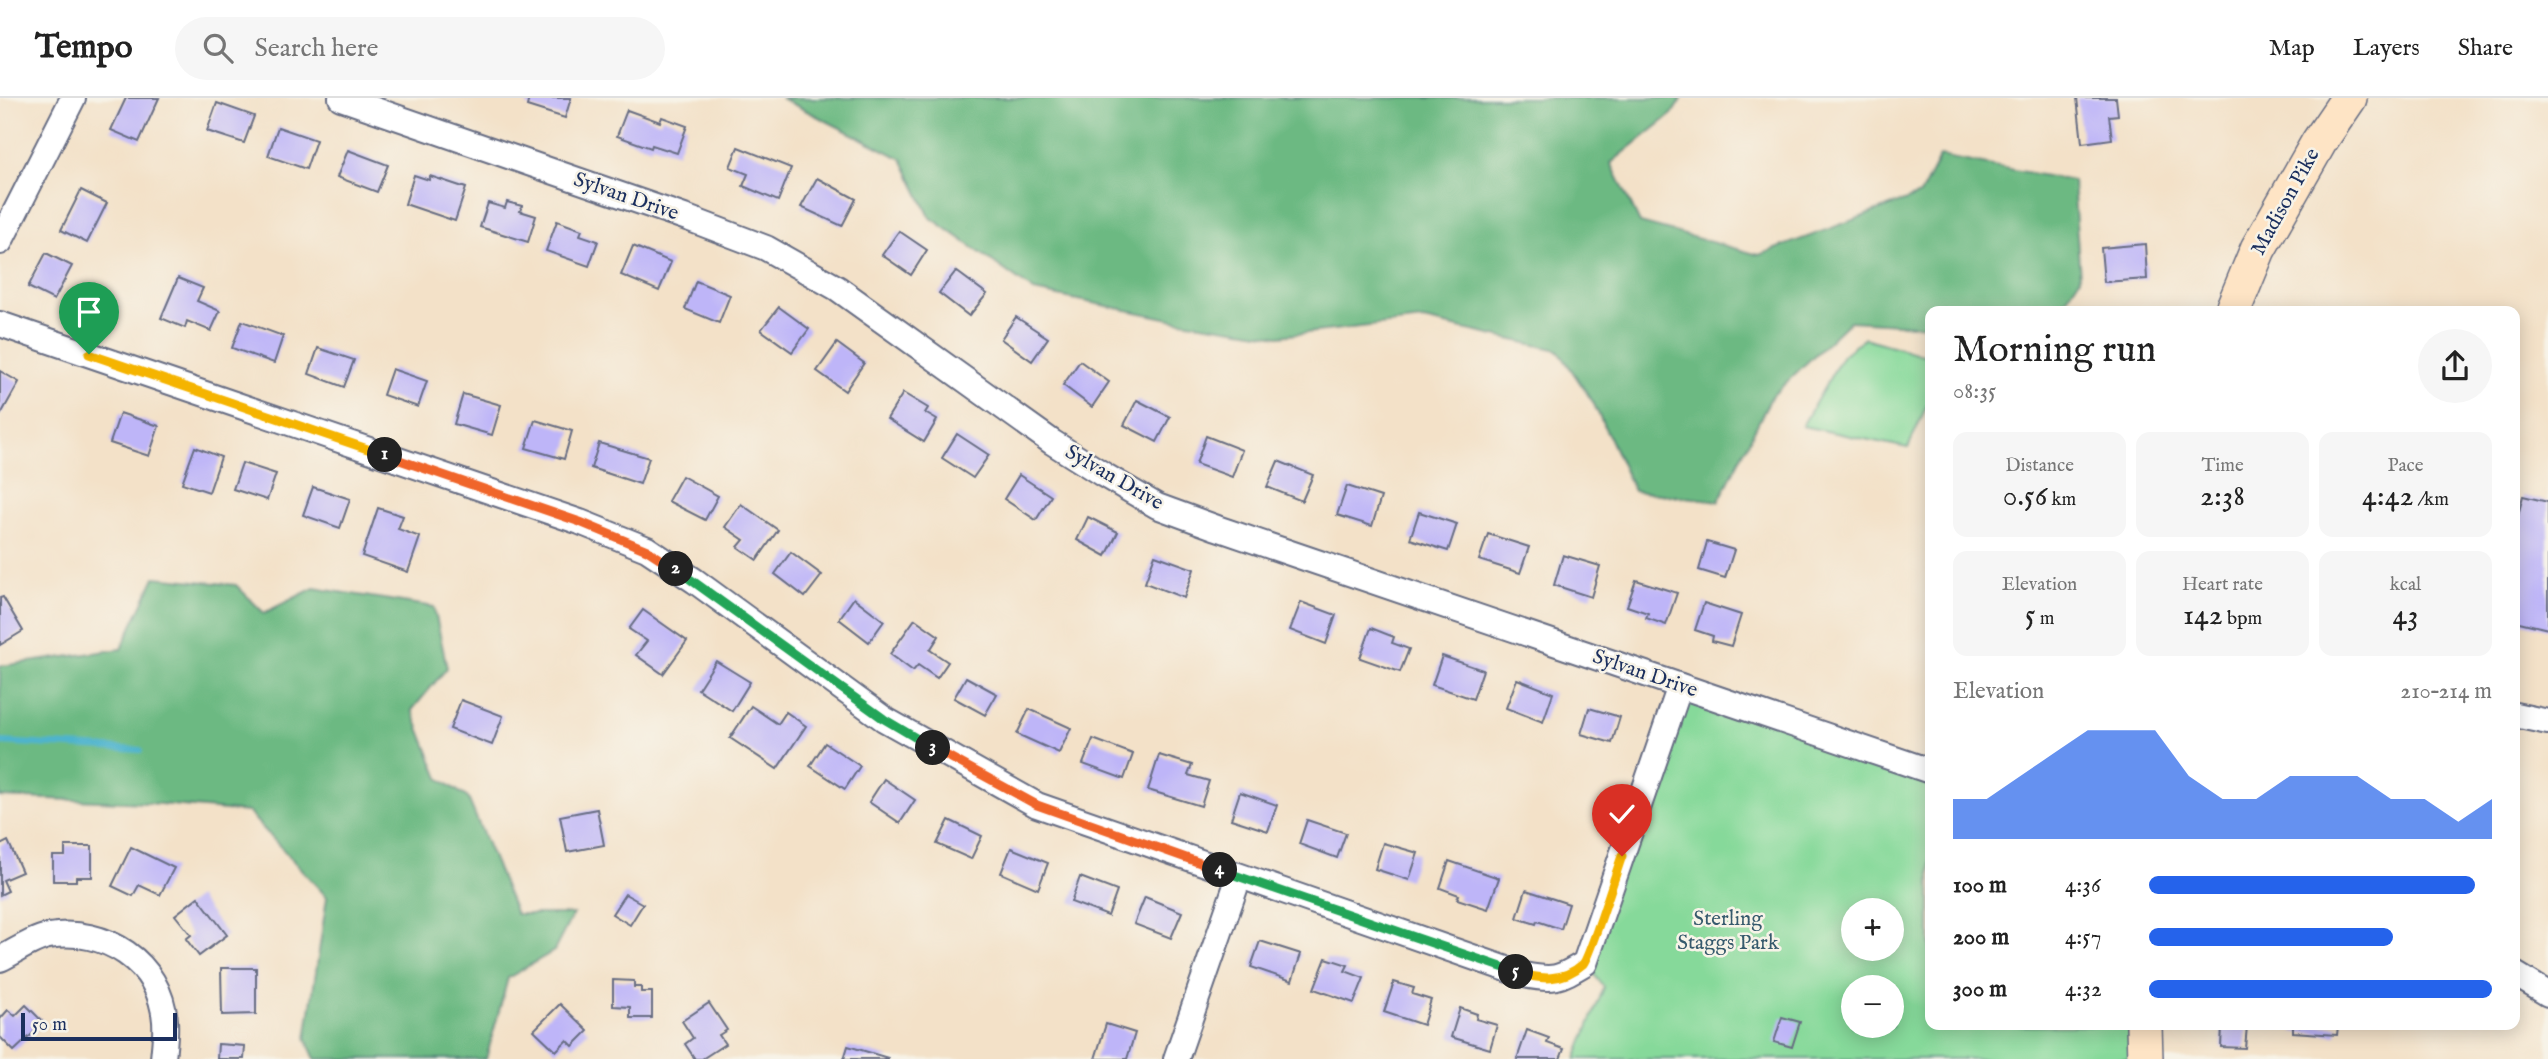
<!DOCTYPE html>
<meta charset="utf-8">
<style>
body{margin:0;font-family:"IM FELL English",serif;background:#f6f6f6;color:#222;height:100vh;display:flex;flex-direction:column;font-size:26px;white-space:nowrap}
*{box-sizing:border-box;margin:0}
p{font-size:23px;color:#767676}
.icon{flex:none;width:38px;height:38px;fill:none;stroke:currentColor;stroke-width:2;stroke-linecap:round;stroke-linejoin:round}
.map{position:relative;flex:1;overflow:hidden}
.details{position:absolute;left:1925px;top:208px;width:595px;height:724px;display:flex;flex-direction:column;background:#fff;border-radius:14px;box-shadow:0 4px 18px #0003}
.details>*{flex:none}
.controls{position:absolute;left:1841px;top:800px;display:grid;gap:14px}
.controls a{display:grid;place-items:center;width:63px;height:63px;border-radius:50%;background:#fff;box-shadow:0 4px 18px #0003;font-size:35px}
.scale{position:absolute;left:21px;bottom:18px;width:156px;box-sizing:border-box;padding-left:7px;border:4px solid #1b2f5e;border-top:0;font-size:19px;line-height:24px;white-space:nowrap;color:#1b2f5e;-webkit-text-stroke:5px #f7f3e8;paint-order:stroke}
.pin{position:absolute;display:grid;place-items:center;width:60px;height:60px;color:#fff;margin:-72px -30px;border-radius:50% 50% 50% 0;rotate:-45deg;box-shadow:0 0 7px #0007}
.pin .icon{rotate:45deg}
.km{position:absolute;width:35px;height:35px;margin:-18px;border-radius:50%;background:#222;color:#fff;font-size:19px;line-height:35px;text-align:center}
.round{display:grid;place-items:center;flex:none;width:74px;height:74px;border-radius:37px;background:#f6f6f6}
.summary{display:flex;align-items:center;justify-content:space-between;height:119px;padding:0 28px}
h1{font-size:38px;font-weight:600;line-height:52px}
.metrics{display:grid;grid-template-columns:repeat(3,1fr);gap:10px;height:119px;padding:7px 28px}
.metrics div{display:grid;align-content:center;border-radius:14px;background:#f6f6f6;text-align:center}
.metrics b{font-size:30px;font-weight:600}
.metrics small{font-size:19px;font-weight:400}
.metrics p{font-size:19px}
.chart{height:196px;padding:14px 28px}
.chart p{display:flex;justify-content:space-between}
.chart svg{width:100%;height:126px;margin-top:7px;fill:#2563eb;opacity:.7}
ul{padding:0 28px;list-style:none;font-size:23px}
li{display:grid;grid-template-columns:112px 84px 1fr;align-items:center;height:52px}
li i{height:18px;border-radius:9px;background:#2563eb}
header{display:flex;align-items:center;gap:42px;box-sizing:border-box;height:98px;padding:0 35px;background:#fff;border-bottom:2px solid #e0e0e0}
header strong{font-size:33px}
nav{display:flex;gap:38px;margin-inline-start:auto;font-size:24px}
.search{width:490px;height:63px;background:#f6f6f6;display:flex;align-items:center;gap:18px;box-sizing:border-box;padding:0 24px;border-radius:38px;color:#767676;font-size:26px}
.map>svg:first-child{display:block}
</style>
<header>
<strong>Tempo</strong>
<div class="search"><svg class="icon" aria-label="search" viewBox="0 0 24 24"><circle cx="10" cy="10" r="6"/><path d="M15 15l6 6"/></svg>Search here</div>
<nav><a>Map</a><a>Layers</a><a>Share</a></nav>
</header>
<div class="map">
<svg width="2548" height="961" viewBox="0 0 2548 961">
<rect width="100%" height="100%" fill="#f7f3e8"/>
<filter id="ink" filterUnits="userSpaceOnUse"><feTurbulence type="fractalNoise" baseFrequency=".0143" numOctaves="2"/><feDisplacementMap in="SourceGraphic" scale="14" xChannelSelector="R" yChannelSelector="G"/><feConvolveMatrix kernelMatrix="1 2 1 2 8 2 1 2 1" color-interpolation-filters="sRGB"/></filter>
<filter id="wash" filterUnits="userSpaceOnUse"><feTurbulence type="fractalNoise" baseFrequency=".00686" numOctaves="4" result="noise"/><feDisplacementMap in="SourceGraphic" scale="28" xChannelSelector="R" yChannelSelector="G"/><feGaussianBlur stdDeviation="1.57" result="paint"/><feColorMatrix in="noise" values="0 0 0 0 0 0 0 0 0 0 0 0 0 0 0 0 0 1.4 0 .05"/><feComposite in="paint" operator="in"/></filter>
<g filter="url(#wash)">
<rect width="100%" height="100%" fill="#f3e1c8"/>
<!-- green -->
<g fill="#86d99a" stroke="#50847c" stroke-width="2" fill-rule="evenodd">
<polygon points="1864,240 1930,259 1930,300 1908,350 1802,328 1843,257"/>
<path d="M 1680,588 L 1930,673 L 1930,928 L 2144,928 L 2145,961 L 1576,961 L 1604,889 L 1585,865 ZM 1853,812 L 1892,812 L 1892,850 L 1853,850 ZM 1853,889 L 1892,889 L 1892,928 L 1853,928 Z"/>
</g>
<!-- forest -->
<g fill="#6cb982" stroke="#447470" stroke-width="2">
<polygon points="781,0 1682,0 1672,16 1611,65 1640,125 1759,157 1920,97 1940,58 2073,83 2080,180 2061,209 2048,213 1930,214 1930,228 1850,223 1771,299 1719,403 1634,393 1593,304 1558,252 1423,222 1279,238 1175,222 1034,193 930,119 902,61"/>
<polygon points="155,479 236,487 264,515 314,490 434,509 447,570 412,612 439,680 468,700 516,816 573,816 554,853 508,880 486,961 315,961 306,941 327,799 248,714 149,705 0,699 0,568 121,551"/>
</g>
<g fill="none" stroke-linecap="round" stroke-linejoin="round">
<!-- stream -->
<polyline stroke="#4eb4cd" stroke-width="6" points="0,644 140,652"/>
</g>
<g id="blocks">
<!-- building -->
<g fill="#beb5f8">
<polygon points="126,0 159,0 139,44 111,32"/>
<polygon points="529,0 571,0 565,20 527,8"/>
<polygon points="2077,0 2116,0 2118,17 2109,18 2112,41 2082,45"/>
<polygon points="217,5 254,18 244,45 207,33"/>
<polygon points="627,12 660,24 662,19 687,28 677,55 652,47 651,50 617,38"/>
<polygon points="278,29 316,42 306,71 268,58"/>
<polygon points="738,49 791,70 778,103 743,88 748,76 730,69"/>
<polygon points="348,52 388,67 377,94 337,79"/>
<polygon points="414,77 429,82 430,78 466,90 455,123 405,106"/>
<polygon points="817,80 856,101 842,128 801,109"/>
<polygon points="81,92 107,105 87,145 61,132"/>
<polygon points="507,104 522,108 520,113 536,118 528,144 480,129 488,105 505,110"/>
<polygon points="557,123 582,132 580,137 598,143 589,168 546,153"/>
<polygon points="899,133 927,152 911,177 882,157"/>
<polygon points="2145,146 2147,181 2104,184 2101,150"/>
<polygon points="633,148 671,164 659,193 621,177"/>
<polygon points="46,155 72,168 54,202 28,189"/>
<polygon points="956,173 987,196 969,218 939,195"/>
<polygon points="178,180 203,190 197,203 220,213 211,233 187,223 185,230 161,220"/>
<polygon points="696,183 730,197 719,225 685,211"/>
<polygon points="779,209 809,231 792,254 761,232"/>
<polygon points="1016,219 1048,240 1032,263 1001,241"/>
<polygon points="242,223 283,238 274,265 232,250"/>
<polygon points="837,245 864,265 845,293 817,273"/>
<polygon points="318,250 354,262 344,289 309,276"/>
<polygon points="1080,263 1109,284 1092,309 1063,287"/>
<polygon points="392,271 427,283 418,309 383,297"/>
<polygon points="0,273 19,284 0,318"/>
<polygon points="903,295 928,310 925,315 937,322 924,344 887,321"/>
<polygon points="463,296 501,307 492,337 454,326"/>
<polygon points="1137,302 1170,319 1157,344 1124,327"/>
<polygon points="120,315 159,328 149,358 110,345"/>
<polygon points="535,322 572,333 564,361 526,350"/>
<polygon points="957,336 989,357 973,380 942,360"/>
<polygon points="1206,338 1242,352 1232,379 1196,366"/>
<polygon points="599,345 649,360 640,386 591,370"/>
<polygon points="195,349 221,359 209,394 182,385"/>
<polygon points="1278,363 1313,377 1302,403 1267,389"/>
<polygon points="242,365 276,376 267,402 233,391"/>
<polygon points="1019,377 1051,398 1036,422 1004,401"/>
<polygon points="682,378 718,398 705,422 668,403"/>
<polygon points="1347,388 1381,399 1372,428 1337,417"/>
<polygon points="313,389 350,401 340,430 303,417"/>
<polygon points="2523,398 2548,404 2548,531 2515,523 2515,429"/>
<polygon points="741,406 778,432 757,462 738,449 744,442 725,429"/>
<polygon points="378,410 403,418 398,431 420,439 408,474 362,458"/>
<polygon points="1419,414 1457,426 1448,453 1410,441"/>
<polygon points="1088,419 1118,434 1106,458 1077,442"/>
<polygon points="1488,436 1529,449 1520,475 1479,462"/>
<polygon points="1707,444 1734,452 1725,480 1699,472"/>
<polygon points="791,454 822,477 805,499 775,476"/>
<polygon points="1155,457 1194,471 1184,500 1145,485"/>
<polygon points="1563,457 1600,468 1591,499 1554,487"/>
<polygon points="1636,482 1677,495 1666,527 1646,520 1648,515 1627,508"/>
<polygon points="3,499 23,533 0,547 0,500"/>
<polygon points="854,500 884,523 869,544 839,521"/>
<polygon points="1301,504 1336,517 1326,546 1290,532"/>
<polygon points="1704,505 1741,517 1731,548 1712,543 1713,538 1695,532"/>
<polygon points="643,512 687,543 663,576 636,557 647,543 629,531"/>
<polygon points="915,521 939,538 930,552 948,564 937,580 918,567 913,573 890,556"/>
<polygon points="1371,530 1394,539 1392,545 1409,551 1400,574 1360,560"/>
<polygon points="1442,558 1483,572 1473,601 1432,587"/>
<polygon points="716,563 750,584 732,613 698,591"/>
<polygon points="966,579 997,596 985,617 954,600"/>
<polygon points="1517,581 1553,595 1543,624 1506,610"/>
<polygon points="461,602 503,618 492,647 450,631"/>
<polygon points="751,608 778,626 786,614 806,628 777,671 730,640"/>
<polygon points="1589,610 1620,619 1612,645 1581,636"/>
<polygon points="1029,611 1071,630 1059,655 1017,636"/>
<polygon points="1093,641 1133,656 1124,681 1083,666"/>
<polygon points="825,645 860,668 845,691 810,668"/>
<polygon points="1159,657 1192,667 1188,677 1209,683 1201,708 1148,692"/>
<polygon points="884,681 915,702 900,725 869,704"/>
<polygon points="1240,694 1277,707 1268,733 1231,721"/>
<polygon points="597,711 604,747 567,754 560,718"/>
<polygon points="949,722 982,738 971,761 937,746"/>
<polygon points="1307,722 1346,735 1337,760 1299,746"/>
<polygon points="8,743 22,774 3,782 8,793 0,797 0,747"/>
<polygon points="1383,745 1418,755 1409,782 1375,771"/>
<polygon points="65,748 92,748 92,779 76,779 76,783 53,783 53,758 65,758"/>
<polygon points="131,749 174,770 160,797 139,787 133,798 112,788"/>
<polygon points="1011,750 1048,765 1038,791 1001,775"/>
<polygon points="1449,763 1499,780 1488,811 1457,801 1459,797 1440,790"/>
<polygon points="1080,779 1117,793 1108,818 1071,804"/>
<polygon points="1526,792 1569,806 1561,831 1537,823 1536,826 1517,820"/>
<polygon points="625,796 643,806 630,827 612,816"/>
<polygon points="198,799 227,837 199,858 186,841 191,837 175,817"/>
<polygon points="1145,799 1182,814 1171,840 1134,826"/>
<polygon points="1260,843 1301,856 1292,883 1251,869"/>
<polygon points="1326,860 1348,867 1345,873 1364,880 1354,905 1314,891"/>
<polygon points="221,870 256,870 256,916 222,917"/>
<polygon points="613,882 634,883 634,889 641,889 641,894 652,894 652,920 630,920 630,909 613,908"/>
<polygon points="1394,884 1414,890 1412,896 1431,902 1423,927 1384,914"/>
<polygon points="709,905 727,932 719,937 725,946 702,961 695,961 685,946 693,940 682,923"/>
<polygon points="560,906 588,933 573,948 567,942 556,953 534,932"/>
<polygon points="26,907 44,925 14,953 0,939 0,921 8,912 15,918"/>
<polygon points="1460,910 1477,916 1476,921 1497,927 1490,951 1451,939"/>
<polygon points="1782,919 1800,924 1792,949 1774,944"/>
<polygon points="1106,926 1135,935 1127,961 1095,961"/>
<polygon points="2222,928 2247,928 2245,950 2221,949"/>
<polygon points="2293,928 2338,928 2337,937 2293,934"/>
<polygon points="1527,932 1549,940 1547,945 1564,951 1560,961 1517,961"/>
<polygon points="218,946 245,948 244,961 217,961"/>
<polygon points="848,948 888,960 888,961 844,961"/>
</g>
</g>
</g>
<g filter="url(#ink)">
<use href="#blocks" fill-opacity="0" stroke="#676d83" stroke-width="2"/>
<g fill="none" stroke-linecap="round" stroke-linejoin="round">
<!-- street casing -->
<g stroke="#676d83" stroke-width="28">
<g id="street">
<polyline points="341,0 690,121 766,150 837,190 1052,344 1104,377 1157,408 1217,430 1930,673"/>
<polyline points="0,144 73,0"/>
<path d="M 0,226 L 580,424 L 647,451 L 695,483 L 884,621 L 1037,707 L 1524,877 C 1554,883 1558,881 1585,865 L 1680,588"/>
<polyline points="2515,617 2548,624"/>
<path d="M 0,861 C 15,854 32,841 49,838 C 105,829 160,864 165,923 C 166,935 164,949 163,961"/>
<polyline points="2515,876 2548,896"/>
<polyline points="1176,961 1239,779"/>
</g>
</g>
<!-- secondary casing -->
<g stroke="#676d83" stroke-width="38">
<g id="secondary">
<polyline points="2232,214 2258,151 2319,44 2349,0"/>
<polyline points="2144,928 2145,961"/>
</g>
</g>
<!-- street -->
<use href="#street" stroke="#fff" stroke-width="24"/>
<!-- secondary -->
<use href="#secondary" stroke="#fee4c5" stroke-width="35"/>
</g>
</g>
<g fill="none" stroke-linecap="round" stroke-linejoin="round" filter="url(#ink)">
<!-- split-1 casing -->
<g stroke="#fff" stroke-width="14">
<polyline id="split-1" points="89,256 385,357"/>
</g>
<!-- split-2 casing -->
<g stroke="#fff" stroke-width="14">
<polyline id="split-2" points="385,357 580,424 647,452 676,471"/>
</g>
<!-- split-3 casing -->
<g stroke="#fff" stroke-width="14">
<polyline id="split-3" points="676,471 884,621 933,650"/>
</g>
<!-- split-4 casing -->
<g stroke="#fff" stroke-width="14">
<polyline id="split-4" points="933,650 1037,707 1220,772"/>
</g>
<!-- split-5 casing -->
<g stroke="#fff" stroke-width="14">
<polyline id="split-5" points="1220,772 1516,874"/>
</g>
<!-- split-6 casing -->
<g stroke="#fff" stroke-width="14">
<path id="split-6" d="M 1516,874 C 1540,882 1563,884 1583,866 C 1590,859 1616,774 1622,758"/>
</g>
<!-- split-1 -->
<use href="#split-1" stroke="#f5b400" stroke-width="9"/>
<!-- split-2 -->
<use href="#split-2" stroke="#f0652b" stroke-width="9"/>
<!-- split-3 -->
<use href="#split-3" stroke="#22a559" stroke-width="9"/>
<!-- split-4 -->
<use href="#split-4" stroke="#f0652b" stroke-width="9"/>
<!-- split-5 -->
<use href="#split-5" stroke="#22a559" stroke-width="9"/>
<!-- split-6 -->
<use href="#split-6" stroke="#f5b400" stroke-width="9"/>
</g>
<g text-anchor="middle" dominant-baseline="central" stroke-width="5" stroke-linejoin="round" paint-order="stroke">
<!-- street labels -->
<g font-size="21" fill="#1b2f5e" stroke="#f7f3e8">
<text transform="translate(626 99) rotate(19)">Sylvan Drive</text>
<text transform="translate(2286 104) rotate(-61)">Madison Pike</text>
<text transform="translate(1114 380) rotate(30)">Sylvan Drive</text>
<text transform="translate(1645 576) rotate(19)">Sylvan Drive</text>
</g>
<!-- park labels -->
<g font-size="21" fill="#365a6d" stroke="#f7f3e8">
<text x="1728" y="821">Sterling<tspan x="1728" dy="24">Staggs Park</tspan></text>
</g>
</g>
</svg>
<div class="controls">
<a>+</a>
<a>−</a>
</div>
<div class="scale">50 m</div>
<div class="pin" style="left:89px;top:256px;background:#1e9e55"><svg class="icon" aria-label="arrive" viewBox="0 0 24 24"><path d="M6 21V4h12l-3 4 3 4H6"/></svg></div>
<div class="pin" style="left:1622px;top:758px;background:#d93025"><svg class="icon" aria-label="check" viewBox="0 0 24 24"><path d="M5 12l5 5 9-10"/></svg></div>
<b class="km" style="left:385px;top:357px">1</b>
<b class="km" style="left:676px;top:471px">2</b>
<b class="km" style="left:933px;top:650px">3</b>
<b class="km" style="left:1220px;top:772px">4</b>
<b class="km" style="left:1516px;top:874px">5</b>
<section class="details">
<div class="summary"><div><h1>Morning run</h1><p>08:35</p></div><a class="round"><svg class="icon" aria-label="share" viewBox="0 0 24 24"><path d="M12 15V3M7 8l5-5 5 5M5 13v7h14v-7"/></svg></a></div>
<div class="metrics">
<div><p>Distance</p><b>0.56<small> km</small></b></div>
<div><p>Time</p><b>2:38</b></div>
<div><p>Pace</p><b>4:42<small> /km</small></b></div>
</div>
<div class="metrics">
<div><p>Elevation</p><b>5<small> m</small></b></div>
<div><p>Heart rate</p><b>142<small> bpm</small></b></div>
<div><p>kcal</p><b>43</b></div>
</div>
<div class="chart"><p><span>Elevation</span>210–214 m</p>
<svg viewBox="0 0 160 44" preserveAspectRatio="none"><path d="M0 44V30L10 30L20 22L30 14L40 6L50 6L60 6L70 22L80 30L90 30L100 22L110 22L120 22L130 30L140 30L150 38L160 30V44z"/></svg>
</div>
<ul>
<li><b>100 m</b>4:36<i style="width:95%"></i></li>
<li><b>200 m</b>4:57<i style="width:71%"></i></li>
<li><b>300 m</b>4:32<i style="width:100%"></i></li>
</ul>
</section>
</div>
